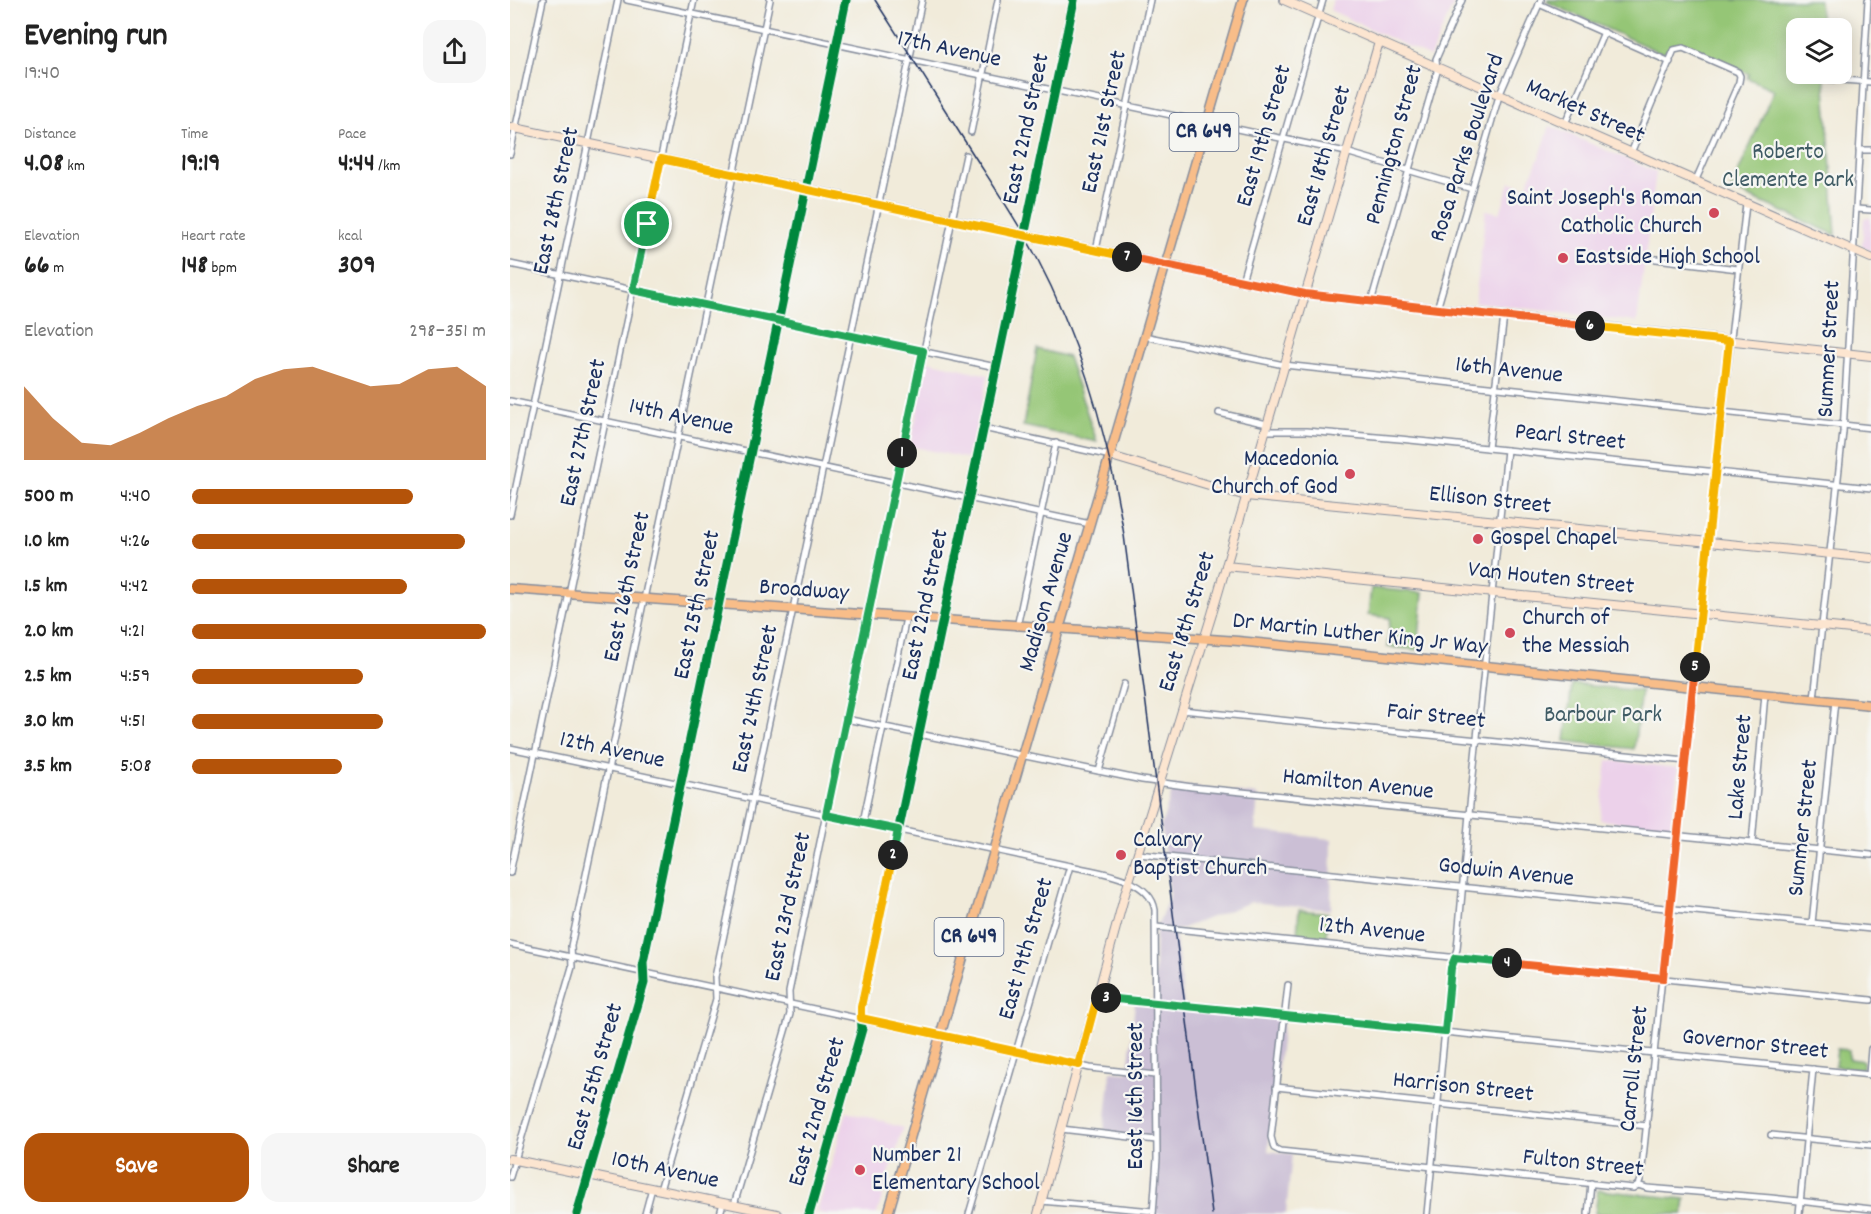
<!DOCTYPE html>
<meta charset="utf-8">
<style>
body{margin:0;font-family:Dekko,sans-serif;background:#f6f6f6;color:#222;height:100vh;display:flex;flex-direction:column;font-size:22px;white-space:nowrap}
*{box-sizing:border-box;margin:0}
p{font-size:20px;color:#767676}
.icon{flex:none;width:33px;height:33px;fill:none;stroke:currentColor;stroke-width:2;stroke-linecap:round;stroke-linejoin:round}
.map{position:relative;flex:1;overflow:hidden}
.details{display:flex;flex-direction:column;background:#fff;width:510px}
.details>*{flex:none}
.fabs{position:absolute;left:1276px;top:18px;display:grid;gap:12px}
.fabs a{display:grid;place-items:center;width:66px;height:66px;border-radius:12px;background:#fff;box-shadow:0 3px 15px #0003;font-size:30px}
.pin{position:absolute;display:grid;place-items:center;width:51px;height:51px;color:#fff;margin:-26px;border:3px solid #fff;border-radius:50%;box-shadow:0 2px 6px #0007}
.km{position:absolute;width:30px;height:30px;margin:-15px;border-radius:50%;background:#222;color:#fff;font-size:16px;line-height:30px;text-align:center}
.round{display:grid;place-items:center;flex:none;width:63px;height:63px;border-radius:18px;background:#f6f6f6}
.head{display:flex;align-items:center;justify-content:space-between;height:102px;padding:0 24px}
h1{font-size:33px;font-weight:800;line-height:45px}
.figures{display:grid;grid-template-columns:repeat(3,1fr);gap:9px;height:102px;padding:6px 24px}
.figures div{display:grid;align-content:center}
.figures b{font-size:26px;font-weight:800}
.figures small{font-size:16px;font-weight:400}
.figures p{font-size:16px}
.chart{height:168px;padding:12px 24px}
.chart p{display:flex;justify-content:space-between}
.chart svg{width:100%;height:108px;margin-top:6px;fill:#b45309;opacity:.7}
.cta{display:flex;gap:12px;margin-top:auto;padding:12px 24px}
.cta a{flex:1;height:69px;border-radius:18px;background:#b45309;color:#fff;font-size:24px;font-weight:800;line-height:69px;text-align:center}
.cta a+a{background:#f6f6f6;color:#222}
ul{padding:0 24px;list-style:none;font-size:20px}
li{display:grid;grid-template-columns:96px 72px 1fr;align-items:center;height:45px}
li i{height:15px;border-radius:8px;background:#b45309}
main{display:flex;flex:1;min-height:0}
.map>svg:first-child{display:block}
</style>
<main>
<section class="details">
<div class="head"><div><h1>Evening run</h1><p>19:40</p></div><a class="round"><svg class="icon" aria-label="share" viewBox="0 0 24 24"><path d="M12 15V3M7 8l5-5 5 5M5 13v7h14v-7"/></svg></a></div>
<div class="figures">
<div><p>Distance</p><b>4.08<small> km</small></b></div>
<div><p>Time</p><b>19:19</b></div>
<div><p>Pace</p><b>4:44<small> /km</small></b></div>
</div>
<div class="figures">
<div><p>Elevation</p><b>66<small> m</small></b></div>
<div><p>Heart rate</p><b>148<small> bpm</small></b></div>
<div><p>kcal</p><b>309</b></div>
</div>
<div class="chart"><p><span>Elevation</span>298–351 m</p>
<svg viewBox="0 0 160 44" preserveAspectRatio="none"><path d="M0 44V14L10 27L20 37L30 38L40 33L50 27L60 22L70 18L80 11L90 7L100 6L110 10L120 14L130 13L140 7L150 6L160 14V44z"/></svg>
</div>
<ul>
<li><b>500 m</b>4:40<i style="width:75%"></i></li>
<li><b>1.0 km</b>4:26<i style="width:93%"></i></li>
<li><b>1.5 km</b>4:42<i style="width:73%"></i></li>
<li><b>2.0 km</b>4:21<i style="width:100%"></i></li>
<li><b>2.5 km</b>4:59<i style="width:58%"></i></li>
<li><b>3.0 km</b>4:51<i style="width:65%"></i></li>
<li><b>3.5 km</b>5:08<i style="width:51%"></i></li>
</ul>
<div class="cta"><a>Save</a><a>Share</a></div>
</section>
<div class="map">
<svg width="1361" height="1214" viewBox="0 0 1361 1214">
<rect width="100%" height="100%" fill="#f6f6f2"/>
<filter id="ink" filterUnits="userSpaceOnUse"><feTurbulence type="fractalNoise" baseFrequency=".0167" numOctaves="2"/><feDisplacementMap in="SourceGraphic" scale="12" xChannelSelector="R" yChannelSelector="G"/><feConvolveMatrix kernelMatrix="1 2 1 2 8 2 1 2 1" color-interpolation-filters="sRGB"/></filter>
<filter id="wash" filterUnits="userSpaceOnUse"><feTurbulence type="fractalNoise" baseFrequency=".008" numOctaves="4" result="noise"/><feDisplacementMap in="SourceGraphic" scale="24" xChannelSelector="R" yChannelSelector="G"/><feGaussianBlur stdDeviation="1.35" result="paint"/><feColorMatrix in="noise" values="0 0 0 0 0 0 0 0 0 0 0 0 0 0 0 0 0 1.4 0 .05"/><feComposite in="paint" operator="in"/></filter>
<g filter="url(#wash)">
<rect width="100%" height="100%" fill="#f1ebda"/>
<!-- built -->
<g fill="#ecd1ea">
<polygon points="823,0 945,0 920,57 820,10"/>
<polygon points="1040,126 1146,172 1127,322 965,302 976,210 990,213 1000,182 1016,187 1031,153"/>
<polygon points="1354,218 1361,218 1361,251 1352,247"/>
<polygon points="418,361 478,375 460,459 400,446"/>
<polygon points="1097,760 1168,768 1161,828 1090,820"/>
<polygon points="337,1111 393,1128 367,1214 315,1214 307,1212"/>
</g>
<!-- industrial -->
<polygon fill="#cbbfd5" points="664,785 748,795 745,831 822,839 821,910 741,902 665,931 674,1006 774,1016 758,1151 782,1154 776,1214 641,1214 645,1141 594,1135 601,1071 618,1072 625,1002 644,1003 646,929 660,894 651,826"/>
<!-- green -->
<g fill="#95c676" stroke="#587a6a" stroke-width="1.5">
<polygon points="1038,0 1309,0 1311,28 1287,28 1287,74 1314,74 1326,235 1221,189 1264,90 1237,78 1239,74 1173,44 1161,45 1157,51 1151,53 1037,2"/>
<polygon points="527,349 558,357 587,442 513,426"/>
<polygon points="861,588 913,593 908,650 877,647 880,618 858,615"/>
<polygon points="1062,684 1131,691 1124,749 1055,741"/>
<polygon points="789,910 818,913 816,937 787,934"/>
<polygon points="1327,1049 1339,1050 1339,1059 1353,1061 1353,1069 1325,1066"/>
<polygon points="1088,1190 1175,1199 1173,1214 1085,1214"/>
</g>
</g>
<g filter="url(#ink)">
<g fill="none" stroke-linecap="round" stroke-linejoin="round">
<!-- street casing -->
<g stroke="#868d9c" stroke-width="8">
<g id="street">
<polyline points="117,0 836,152 962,189"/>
<polyline points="1029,4 1160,62"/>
<polyline points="1317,79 1361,82"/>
<polyline points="1055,124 1094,32"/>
<polyline points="461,132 488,0"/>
<polyline points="1349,150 1361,150"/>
<polyline points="1121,153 1164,50 1173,48 1228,72 1230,76 1229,82 1185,182"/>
<polyline points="0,154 33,0"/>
<polyline points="1346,209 1361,210"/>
<polyline points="586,250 640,0"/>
<polyline points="1138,258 1228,269"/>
<polyline points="0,264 486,367"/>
<polyline points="732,281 813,0"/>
<polyline points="861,302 927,72 926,59 952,0"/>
<polyline points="927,309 989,96 1031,0"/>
<polyline points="634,336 774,365 1361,428"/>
<polyline points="0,401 580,524"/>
<polyline points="709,413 757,424"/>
<polyline points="473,428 601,456"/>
<polyline points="754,431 796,431 890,439 1361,488"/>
<polyline points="978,448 994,316"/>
<polyline points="0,515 108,0"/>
<polyline points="507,627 546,443"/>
<polyline points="1304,699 1333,432 1358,0"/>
<polyline points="672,710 1176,761"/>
<polyline points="336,719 632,780 682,787 1361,855"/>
<path d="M 0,748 L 560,866 C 586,872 640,877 645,910 L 647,1159 L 643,1214"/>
<polyline points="589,771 614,684"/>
<polyline points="353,822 396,618"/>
<polyline points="1242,843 1255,694"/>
<polyline points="628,854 1361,929"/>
<polyline points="0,873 184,0"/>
<polyline points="1302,923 1325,701"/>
<polyline points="646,927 1361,1000"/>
<polyline points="0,944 580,1068 646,1075"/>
<polyline points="778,985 761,1137 764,1148 770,1151 1123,1188 1128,1185 1137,1188 1261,1198 1361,1209"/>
<polyline points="587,997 1361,1075"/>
<polyline points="1359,1075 1361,1049"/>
<polyline points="766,1087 1137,1126"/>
<polyline points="551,1129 646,1140"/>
<polyline points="1261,1135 1361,1145"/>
<polyline points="0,1177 62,967 61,946 260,0"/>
<polyline points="1128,1185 1131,1177 1198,542 1236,204"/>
<polyline points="150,1190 206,999 205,977 412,0"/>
<polyline points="531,1201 643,1211"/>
<polyline points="224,1205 280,1014 279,992 357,615 456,155"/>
<polyline points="67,1214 134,983 133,962 336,0"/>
<polyline points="135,1214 142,1188"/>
<polyline points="210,1214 213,1203"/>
<polyline points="299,1214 352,1029 351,1007 564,0"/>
<polyline points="459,1214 560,866"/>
<polyline points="917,1214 941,968 947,949 959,814 997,450"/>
<polyline points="1078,1214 1081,1183"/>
<polyline points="1289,1214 1303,1069"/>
</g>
</g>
<!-- secondary casing -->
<g stroke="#868d9c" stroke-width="10">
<g id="secondary">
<polyline points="774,0 1361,258"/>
<polyline points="0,127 795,294 1361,356"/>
<polyline points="601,456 736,496 1361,558"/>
<polyline points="716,566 1361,631"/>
<polyline points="0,1159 267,1214"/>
<polyline points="528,1214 615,894 702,614 869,42"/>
</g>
</g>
<!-- primary casing -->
<g stroke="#868d9c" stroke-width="11">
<g id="primary">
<polyline points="0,589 728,641 1361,705"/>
<polyline points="378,1214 733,0"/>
</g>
</g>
<!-- street -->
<use href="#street" stroke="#fff" stroke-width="5"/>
<!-- secondary -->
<use href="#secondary" stroke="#fce5d0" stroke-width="8"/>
<!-- primary -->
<use href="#primary" stroke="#f8bd89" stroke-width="8"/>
<!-- rail -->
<path stroke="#1b2f5e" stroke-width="1.5" d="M 365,0 C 398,51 430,102 463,154 C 485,188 508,222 527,258 C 572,344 599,440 614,535 L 702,1214"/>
<!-- cycleway casing -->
<g stroke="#f6f6f2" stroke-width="13">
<g id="cycleway">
<polyline points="67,1214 134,983 133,962 336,0"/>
<polyline points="299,1214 352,1029 351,1007 564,0"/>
</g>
</g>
<!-- cycleway -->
<use href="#cycleway" stroke="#00873e" stroke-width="9"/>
</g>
</g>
<g fill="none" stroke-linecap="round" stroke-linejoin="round" filter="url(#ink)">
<!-- split-1 casing -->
<g stroke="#fff" stroke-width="12">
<polyline id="split-1" points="137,224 123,290 413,351 392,453"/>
</g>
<!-- split-2 casing -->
<g stroke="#fff" stroke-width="12">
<polyline id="split-2" points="383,855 388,830 316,815 392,453"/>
</g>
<!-- split-3 casing -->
<g stroke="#fff" stroke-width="12">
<polyline id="split-3" points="383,855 351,1007 351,1018 569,1065 587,997 596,998"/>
</g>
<!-- split-4 casing -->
<g stroke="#fff" stroke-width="12">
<polyline id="split-4" points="596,998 935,1032 941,968 945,958 997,963"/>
</g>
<!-- split-5 casing -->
<g stroke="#fff" stroke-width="12">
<polyline id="split-5" points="997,963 1153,978 1185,667"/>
</g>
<!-- split-6 casing -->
<g stroke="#fff" stroke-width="12">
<polyline id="split-6" points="1080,326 1219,341 1185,667"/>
</g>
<!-- split-7 casing -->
<g stroke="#fff" stroke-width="12">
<polyline id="split-7" points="617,257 795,294 1080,326"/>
</g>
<!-- split-8 casing -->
<g stroke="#fff" stroke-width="12">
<polyline id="split-8" points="137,224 151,159 617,257"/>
</g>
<!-- split-1 -->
<use href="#split-1" stroke="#22a559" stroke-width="8"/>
<!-- split-2 -->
<use href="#split-2" stroke="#22a559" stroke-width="8"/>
<!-- split-3 -->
<use href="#split-3" stroke="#f5b400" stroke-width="8"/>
<!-- split-4 -->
<use href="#split-4" stroke="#22a559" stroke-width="8"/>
<!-- split-5 -->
<use href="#split-5" stroke="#f0652b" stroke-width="8"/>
<!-- split-6 -->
<use href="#split-6" stroke="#f5b400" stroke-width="8"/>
<!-- split-7 -->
<use href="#split-7" stroke="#f0652b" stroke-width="8"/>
<!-- split-8 -->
<use href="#split-8" stroke="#f5b400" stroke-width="8"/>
</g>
<!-- markers -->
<g fill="#d1495b" stroke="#f6f6f2" stroke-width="2">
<circle cx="1204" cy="213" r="6"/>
<circle cx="1053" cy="258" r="6"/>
<circle cx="840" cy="474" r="6"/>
<circle cx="968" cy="539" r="6"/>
<circle cx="1000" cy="633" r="6"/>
<circle cx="611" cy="855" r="6"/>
<circle cx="350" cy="1170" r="6"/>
</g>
<g text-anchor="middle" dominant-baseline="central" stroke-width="4.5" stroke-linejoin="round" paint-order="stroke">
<!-- shield labels -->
<g fill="#f6f6f2" stroke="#5d6b8a" stroke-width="1.5">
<rect x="659.5" y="113" width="69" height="38" rx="4.5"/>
<rect x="424.5" y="918" width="69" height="38" rx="4.5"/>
</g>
<g font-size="22" font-weight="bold" fill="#1b2f5e">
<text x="694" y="132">CR 649</text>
<text x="459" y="937">CR 649</text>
</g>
<!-- street labels -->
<g font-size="24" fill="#1b2f5e" stroke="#f6f6f2">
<text transform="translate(439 50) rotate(12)">17th Avenue</text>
<text transform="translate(1075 112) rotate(24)">Market Street</text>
<text transform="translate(595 122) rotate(-78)">East 21st Street</text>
<text transform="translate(517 129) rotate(-78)">East 22nd Street</text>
<text transform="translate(755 136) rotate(-74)">East 19th Street</text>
<text transform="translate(885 145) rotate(-75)">Pennington Street</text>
<text transform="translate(958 148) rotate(-72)">Rosa Parks Boulevard</text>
<text transform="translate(815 156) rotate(-74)">East 18th Street</text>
<text transform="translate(47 201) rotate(-78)">East 28th Street</text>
<text transform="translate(1320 349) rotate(-87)">Summer Street</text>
<text transform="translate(999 371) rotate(6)">16th Avenue</text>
<text transform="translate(171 418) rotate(12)">14th Avenue</text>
<text transform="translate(74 433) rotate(-78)">East 27th Street</text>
<text transform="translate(1060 438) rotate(6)">Pearl Street</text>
<text transform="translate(980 501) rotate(6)">Ellison Street</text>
<text transform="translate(1041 579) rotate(6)">Van Houten Street</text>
<text transform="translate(118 587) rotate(-78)">East 26th Street</text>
<text transform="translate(294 591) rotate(4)">Broadway</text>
<text transform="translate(537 602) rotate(-74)">Madison Avenue</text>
<text transform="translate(188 605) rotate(-78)">East 25th Street</text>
<text transform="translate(416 605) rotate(-78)">East 22nd Street</text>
<text transform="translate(678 622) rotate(-73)">East 18th Street</text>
<text transform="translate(850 635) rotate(6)">Dr Martin Luther King Jr Way</text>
<text transform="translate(246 699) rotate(-78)">East 24th Street</text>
<text transform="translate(926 717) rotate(6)">Fair Street</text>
<text transform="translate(102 751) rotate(12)">12th Avenue</text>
<text transform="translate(1231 767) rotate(-85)">Lake Street</text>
<text transform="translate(848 785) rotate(6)">Hamilton Avenue</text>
<text transform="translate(1294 828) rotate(-84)">Summer Street</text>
<text transform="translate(996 873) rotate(6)">Godwin Avenue</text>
<text transform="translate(279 907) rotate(-78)">East 23rd Street</text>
<text transform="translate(862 931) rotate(6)">12th Avenue</text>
<text transform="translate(517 949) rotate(-74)">East 19th Street</text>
<text transform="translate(1245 1045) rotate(6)">Governor Street</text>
<text transform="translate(1125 1069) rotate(-84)">Carroll Street</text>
<text transform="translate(86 1077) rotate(-74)">East 25th Street</text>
<text transform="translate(953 1088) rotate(6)">Harrison Street</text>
<text transform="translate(627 1096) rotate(-90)">East 16th Street</text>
<text transform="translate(308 1112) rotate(-74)">East 22nd Street</text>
<text transform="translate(1073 1164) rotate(6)">Fulton Street</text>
<text transform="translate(155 1171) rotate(12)">10th Avenue</text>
</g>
<!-- park labels -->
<g font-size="24" fill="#405c65" stroke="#f6f6f2">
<text x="1278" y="153">Roberto<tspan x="1278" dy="28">Clemente Park</tspan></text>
<text x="1093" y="716">Barbour Park</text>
</g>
<!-- poi labels -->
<g font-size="24" fill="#1b2f5e" stroke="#f6f6f2" text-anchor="start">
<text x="1192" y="199" text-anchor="end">Saint Joseph's Roman<tspan x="1192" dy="28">Catholic Church</tspan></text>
<text x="1065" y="258">Eastside High School</text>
<text x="828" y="460" text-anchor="end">Macedonia<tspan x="828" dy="28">Church of God</tspan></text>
<text x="980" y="539">Gospel Chapel</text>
<text x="1012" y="619">Church of<tspan x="1012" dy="28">the Messiah</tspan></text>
<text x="623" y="841">Calvary<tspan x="623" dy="28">Baptist Church</tspan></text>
<text x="362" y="1156">Number 21<tspan x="362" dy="28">Elementary School</tspan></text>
</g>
</g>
</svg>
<div class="fabs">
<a><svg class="icon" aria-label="layers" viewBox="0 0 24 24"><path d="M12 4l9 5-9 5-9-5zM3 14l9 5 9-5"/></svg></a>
</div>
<div class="pin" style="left:137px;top:224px;background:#1e9e55"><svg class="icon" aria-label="arrive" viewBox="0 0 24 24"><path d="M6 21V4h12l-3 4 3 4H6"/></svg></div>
<b class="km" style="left:392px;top:453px">1</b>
<b class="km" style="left:383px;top:855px">2</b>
<b class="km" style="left:596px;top:998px">3</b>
<b class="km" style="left:997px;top:963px">4</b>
<b class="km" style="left:1185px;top:667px">5</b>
<b class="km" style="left:1080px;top:326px">6</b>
<b class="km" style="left:617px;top:257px">7</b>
</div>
</main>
